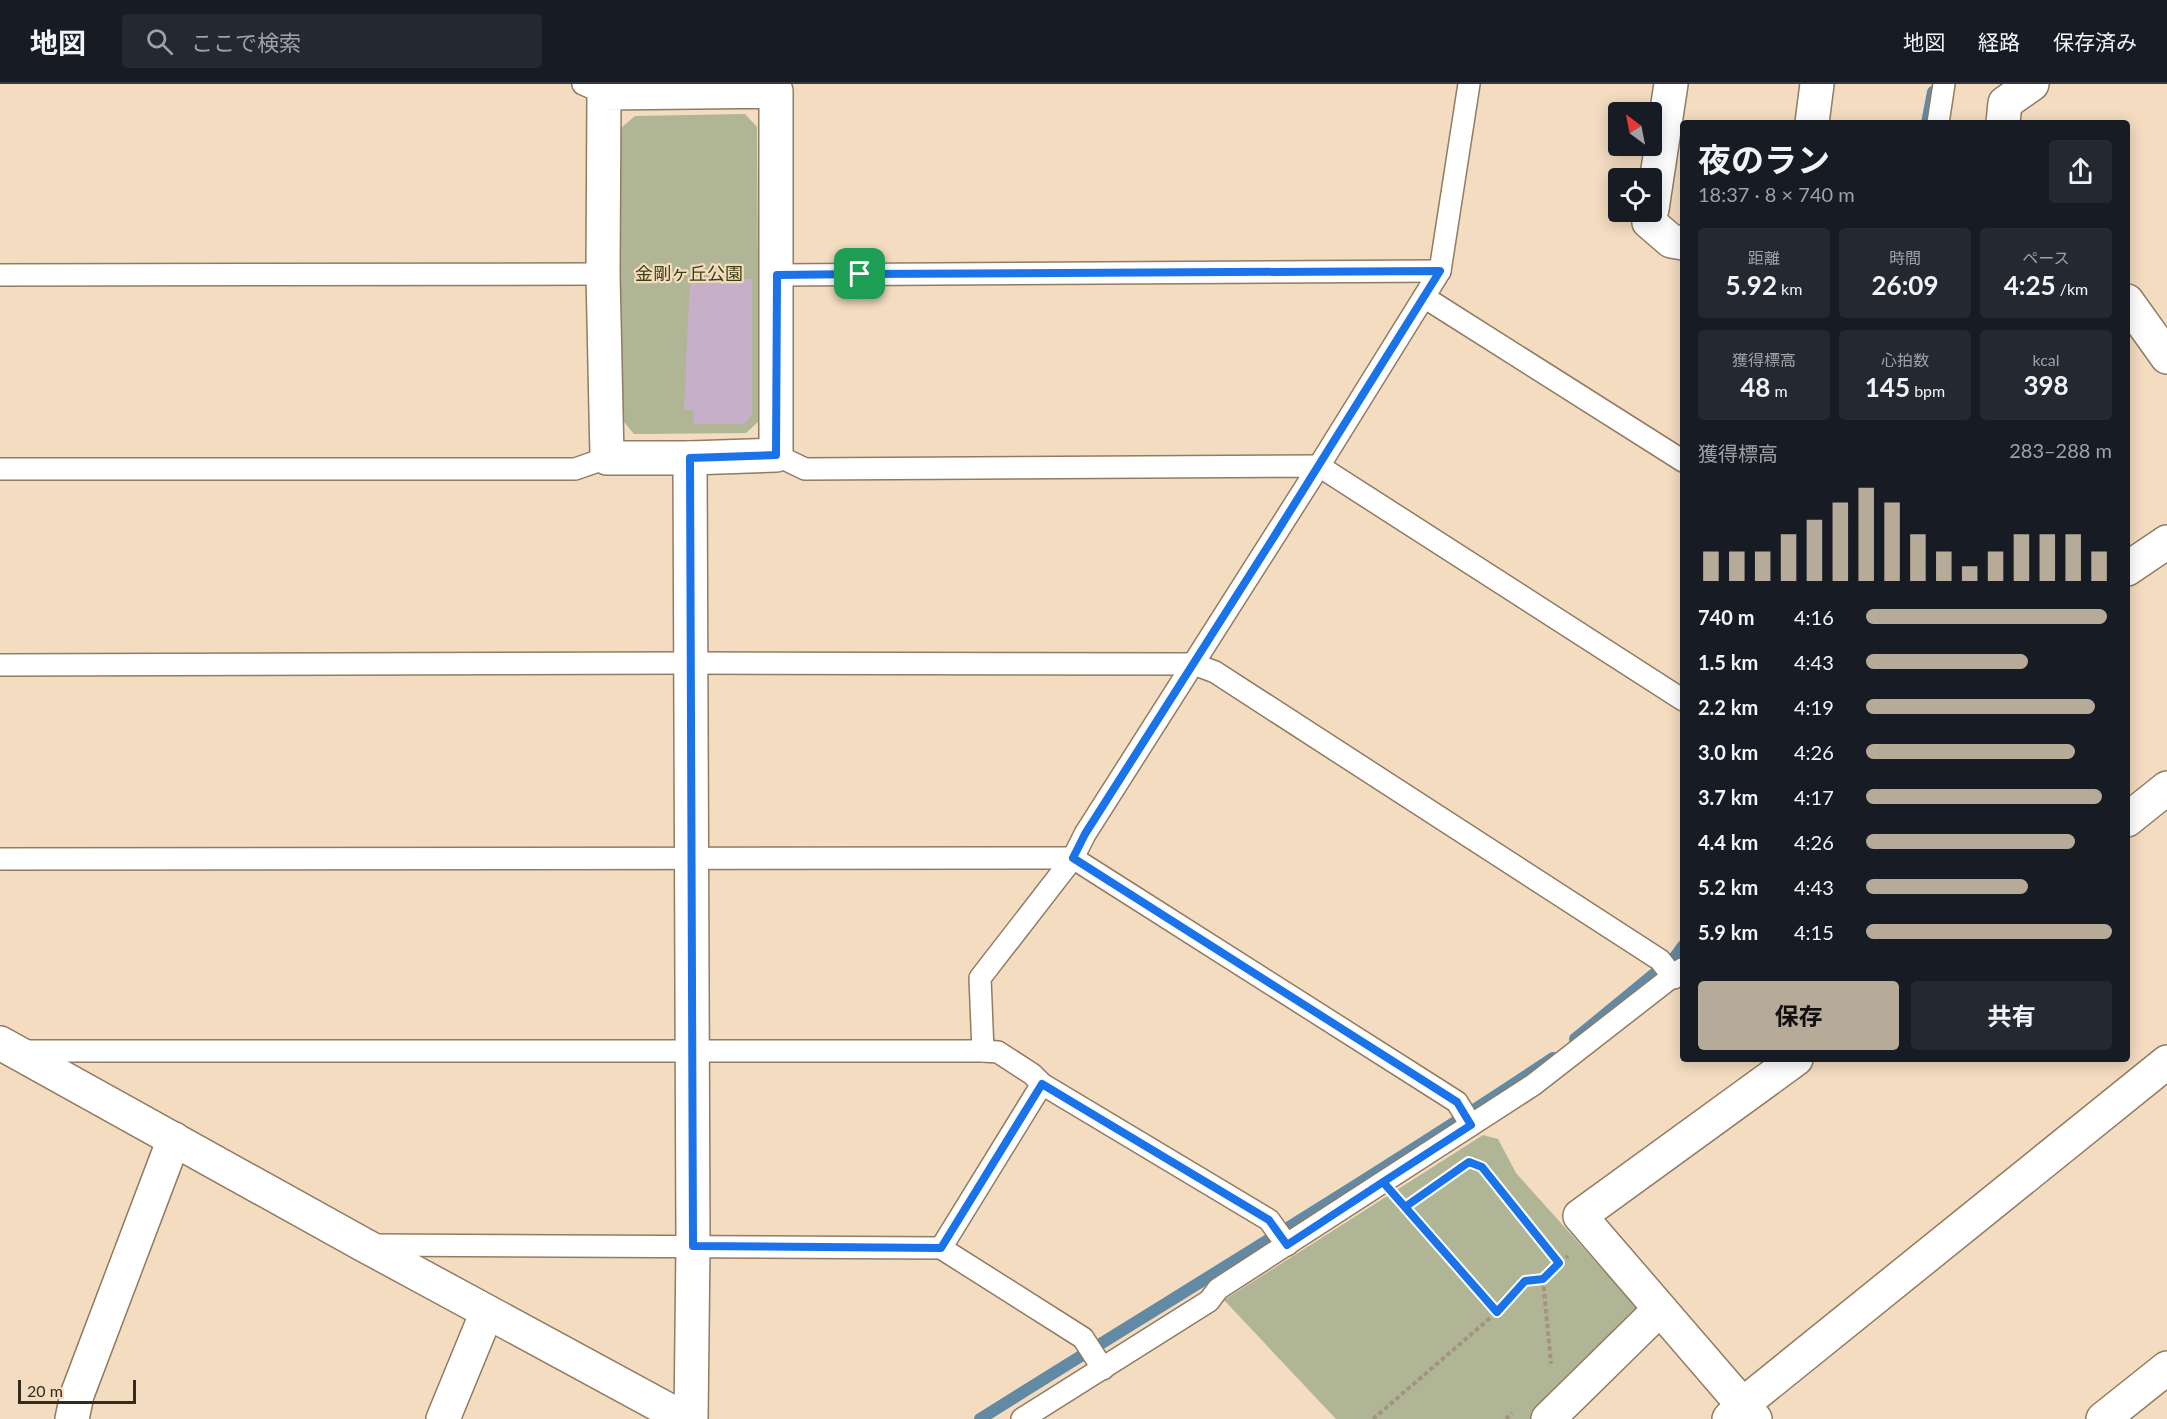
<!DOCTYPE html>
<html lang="ja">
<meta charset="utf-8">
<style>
body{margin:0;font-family:Lato,"Noto Sans JP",sans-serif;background:#242831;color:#f1f3f6;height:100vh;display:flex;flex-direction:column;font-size:22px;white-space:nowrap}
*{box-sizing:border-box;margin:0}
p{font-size:20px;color:#9ea1a6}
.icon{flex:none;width:33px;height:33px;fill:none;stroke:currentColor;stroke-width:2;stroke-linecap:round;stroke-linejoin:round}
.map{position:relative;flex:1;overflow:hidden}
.drawer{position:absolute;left:1680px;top:36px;width:450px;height:942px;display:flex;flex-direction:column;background:#171b24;border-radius:6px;box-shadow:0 3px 15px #0003}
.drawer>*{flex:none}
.needle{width:39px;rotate:328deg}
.controls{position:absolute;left:1608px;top:18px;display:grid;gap:12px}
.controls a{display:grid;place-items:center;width:54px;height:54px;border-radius:6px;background:#171b24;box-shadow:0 3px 15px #0003;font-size:30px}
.scale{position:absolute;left:18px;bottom:15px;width:118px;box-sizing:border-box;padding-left:6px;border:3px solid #342b20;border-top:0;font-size:16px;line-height:21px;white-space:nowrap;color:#342b20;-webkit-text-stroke:4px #f3dcc0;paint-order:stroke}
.pin{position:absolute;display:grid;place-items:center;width:51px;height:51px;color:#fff;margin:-26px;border-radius:12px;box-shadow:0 3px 9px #0006}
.round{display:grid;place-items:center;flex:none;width:63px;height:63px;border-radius:6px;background:#242831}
.headline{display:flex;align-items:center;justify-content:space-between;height:102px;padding:0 18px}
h1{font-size:33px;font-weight:700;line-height:45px}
.figures{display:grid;grid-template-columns:repeat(3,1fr);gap:9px;height:102px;padding:6px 18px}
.figures div{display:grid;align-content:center;border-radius:6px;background:#242831;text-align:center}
.figures b{font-size:26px;font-weight:700}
.figures small{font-size:16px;font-weight:400}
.figures p{font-size:16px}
.chart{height:168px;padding:12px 18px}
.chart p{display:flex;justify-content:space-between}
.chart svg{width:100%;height:108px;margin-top:6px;stroke:#b6ab98;stroke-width:6}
.cta{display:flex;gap:12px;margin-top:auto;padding:12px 18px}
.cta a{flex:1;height:69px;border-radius:6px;background:#b6ab98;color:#111;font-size:24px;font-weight:700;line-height:69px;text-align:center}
.cta a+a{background:#242831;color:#f1f3f6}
ul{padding:0 18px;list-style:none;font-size:20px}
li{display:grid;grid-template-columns:96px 72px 1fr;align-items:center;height:45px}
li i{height:15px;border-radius:8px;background:#b6ab98}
header{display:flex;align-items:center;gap:36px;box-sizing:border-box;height:84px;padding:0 30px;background:#171b24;border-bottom:2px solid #363941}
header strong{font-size:28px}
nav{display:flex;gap:33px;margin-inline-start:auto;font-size:21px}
.search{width:420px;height:54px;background:#242831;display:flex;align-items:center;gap:15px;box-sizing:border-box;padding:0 21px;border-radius:6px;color:#9ea1a6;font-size:22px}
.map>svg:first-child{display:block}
</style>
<header>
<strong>地図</strong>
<div class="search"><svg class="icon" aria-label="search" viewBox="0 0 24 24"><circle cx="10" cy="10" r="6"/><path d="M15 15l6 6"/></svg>ここで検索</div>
<nav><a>地図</a><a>経路</a><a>保存済み</a></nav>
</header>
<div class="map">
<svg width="2167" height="1335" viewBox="0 0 2167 1335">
<rect width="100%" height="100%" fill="#f3dcc0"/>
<!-- green -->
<g fill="#afb595">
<polygon points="745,30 757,43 759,337 746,349 634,350 620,333 621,44 635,32"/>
<polygon points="1483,1051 1498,1055 1516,1089 1638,1225 1531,1335 1336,1335 1224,1216"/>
</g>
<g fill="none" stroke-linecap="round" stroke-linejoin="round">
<!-- stream -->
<g stroke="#628aa5" stroke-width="12">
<polyline points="1927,39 1933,8"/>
<polyline points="1575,955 1675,873 1683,862"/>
<path d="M 980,1335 C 1171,1215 1365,1099 1553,974"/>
</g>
</g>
<!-- building -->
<polygon fill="#c6afc9" points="690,194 752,195 752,330 744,340 694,340 693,326 684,326"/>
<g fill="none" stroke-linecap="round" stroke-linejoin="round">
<!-- lane casing -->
<g stroke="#917b62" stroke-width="24">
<g id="lane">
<polyline points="583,0 604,9"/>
<polyline points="1938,39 1944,0"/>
<polyline points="0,191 603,190"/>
<polyline points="777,191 1440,187"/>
<polyline points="1424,213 1683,377"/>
<polyline points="776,371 805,385 1319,382 1683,616"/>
<polyline points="0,385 575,385 607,374"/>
<polyline points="0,581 691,579 1194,580 1215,588 1660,876 1674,894"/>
<polyline points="0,775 1073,774 1457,1018 1471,1041"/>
<polyline points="21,967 983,967"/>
<polyline points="1042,1000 1269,1136 1287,1161"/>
<polyline points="370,1161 941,1164 1083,1254 1103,1285"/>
<polyline points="941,1164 1042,1000 1032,990 998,968 983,967 980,894 1073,774 1085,750 1319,382 1440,187 1469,0"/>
<polyline points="1022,1335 1209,1217 1218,1205 1533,1001 1682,885"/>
</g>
</g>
<!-- street casing -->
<g stroke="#917b62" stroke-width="36">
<g id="street">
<polygon points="776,7 776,371 690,374 607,374 603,190 604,9"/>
<polyline points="1812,39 1817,0"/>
<polyline points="2003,39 2005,19 2032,0"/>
<polyline points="1652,125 1671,0"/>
<polyline points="1651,128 1649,138 1671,157 1683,159"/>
<polyline points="2127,217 2167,273"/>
<polyline points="690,374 693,1162 691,1335"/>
<polyline points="2127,485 2167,458"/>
<polyline points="2127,736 2167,704"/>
<polyline points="0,959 364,1161 685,1335"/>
<polyline points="72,1335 77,1311 174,1055"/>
<polyline points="443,1335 487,1228"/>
<polyline points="1548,1335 1660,1225"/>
<polyline points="1729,1335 1742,1321 2167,978"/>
<polyline points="1755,1335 1580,1132 1796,975"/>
<polyline points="2103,1335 2167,1284"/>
</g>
</g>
<!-- path -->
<g stroke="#a4937e" stroke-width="4" stroke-dasharray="4.5 3" stroke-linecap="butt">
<polyline points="1470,1078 1482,1083 1559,1179"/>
<polyline points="1403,1121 1497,1228"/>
<polyline points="1543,1195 1551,1280"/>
<polyline points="1373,1335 1497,1228 1525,1197 1543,1195 1568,1172"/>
<polyline points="1506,1335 1512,1329"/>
</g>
<!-- lane -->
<use href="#lane" stroke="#fff" stroke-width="21"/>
<!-- street -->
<use href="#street" stroke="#fff" stroke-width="33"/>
</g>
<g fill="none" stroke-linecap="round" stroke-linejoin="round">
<!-- route casing -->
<g stroke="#fff" stroke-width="12">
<polyline id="route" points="860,190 777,191 776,371 690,374 693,1162 941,1164 1042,1000 1269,1136 1287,1161 1383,1098 1497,1228 1525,1197 1543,1195 1559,1179 1482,1083 1469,1078 1405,1123 1383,1098 1471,1041 1457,1018 1073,774 1085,750 1277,448 1440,187 860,190"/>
</g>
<!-- route -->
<use href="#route" stroke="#1a73e8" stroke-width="8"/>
</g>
<g text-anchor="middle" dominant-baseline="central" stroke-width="4.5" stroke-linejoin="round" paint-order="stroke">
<!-- park labels -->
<g font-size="18" fill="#3b410d" stroke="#f3dcc0">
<text x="689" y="189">金剛ヶ丘公園</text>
</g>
</g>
</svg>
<div class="controls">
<a><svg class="needle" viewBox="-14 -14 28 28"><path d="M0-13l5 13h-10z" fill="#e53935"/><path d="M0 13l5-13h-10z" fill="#9ea1a6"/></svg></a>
<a><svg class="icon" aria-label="locate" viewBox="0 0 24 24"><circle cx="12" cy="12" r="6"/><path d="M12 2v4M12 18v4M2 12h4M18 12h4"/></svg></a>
</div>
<div class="scale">20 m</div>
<div class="pin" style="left:860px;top:190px;background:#1e9e55"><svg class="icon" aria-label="arrive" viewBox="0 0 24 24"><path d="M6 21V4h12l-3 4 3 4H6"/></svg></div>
<section class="drawer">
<div class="headline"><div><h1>夜のラン</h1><p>18:37 · 8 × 740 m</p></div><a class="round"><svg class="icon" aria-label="share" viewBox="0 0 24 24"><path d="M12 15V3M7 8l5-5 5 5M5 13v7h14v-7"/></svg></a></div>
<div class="figures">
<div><p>距離</p><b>5.92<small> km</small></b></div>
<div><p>時間</p><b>26:09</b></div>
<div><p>ペース</p><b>4:25<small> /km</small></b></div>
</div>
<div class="figures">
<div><p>獲得標高</p><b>48<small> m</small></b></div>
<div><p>心拍数</p><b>145<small> bpm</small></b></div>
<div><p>kcal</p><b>398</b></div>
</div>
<div class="chart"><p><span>獲得標高</span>283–288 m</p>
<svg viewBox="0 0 160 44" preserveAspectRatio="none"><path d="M5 44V32M15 44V32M25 44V32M35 44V25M45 44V19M55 44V12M65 44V6M75 44V12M85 44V25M95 44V32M105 44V38M115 44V32M125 44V25M135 44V25M145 44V25M155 44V32"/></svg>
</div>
<ul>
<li><b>740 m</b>4:16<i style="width:98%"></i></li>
<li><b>1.5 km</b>4:43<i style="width:66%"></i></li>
<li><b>2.2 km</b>4:19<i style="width:93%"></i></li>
<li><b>3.0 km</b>4:26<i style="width:85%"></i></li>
<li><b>3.7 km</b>4:17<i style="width:96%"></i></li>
<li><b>4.4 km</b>4:26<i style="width:85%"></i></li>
<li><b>5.2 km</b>4:43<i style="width:66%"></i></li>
<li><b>5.9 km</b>4:15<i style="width:100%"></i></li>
</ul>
<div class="cta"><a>保存</a><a>共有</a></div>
</section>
</div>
